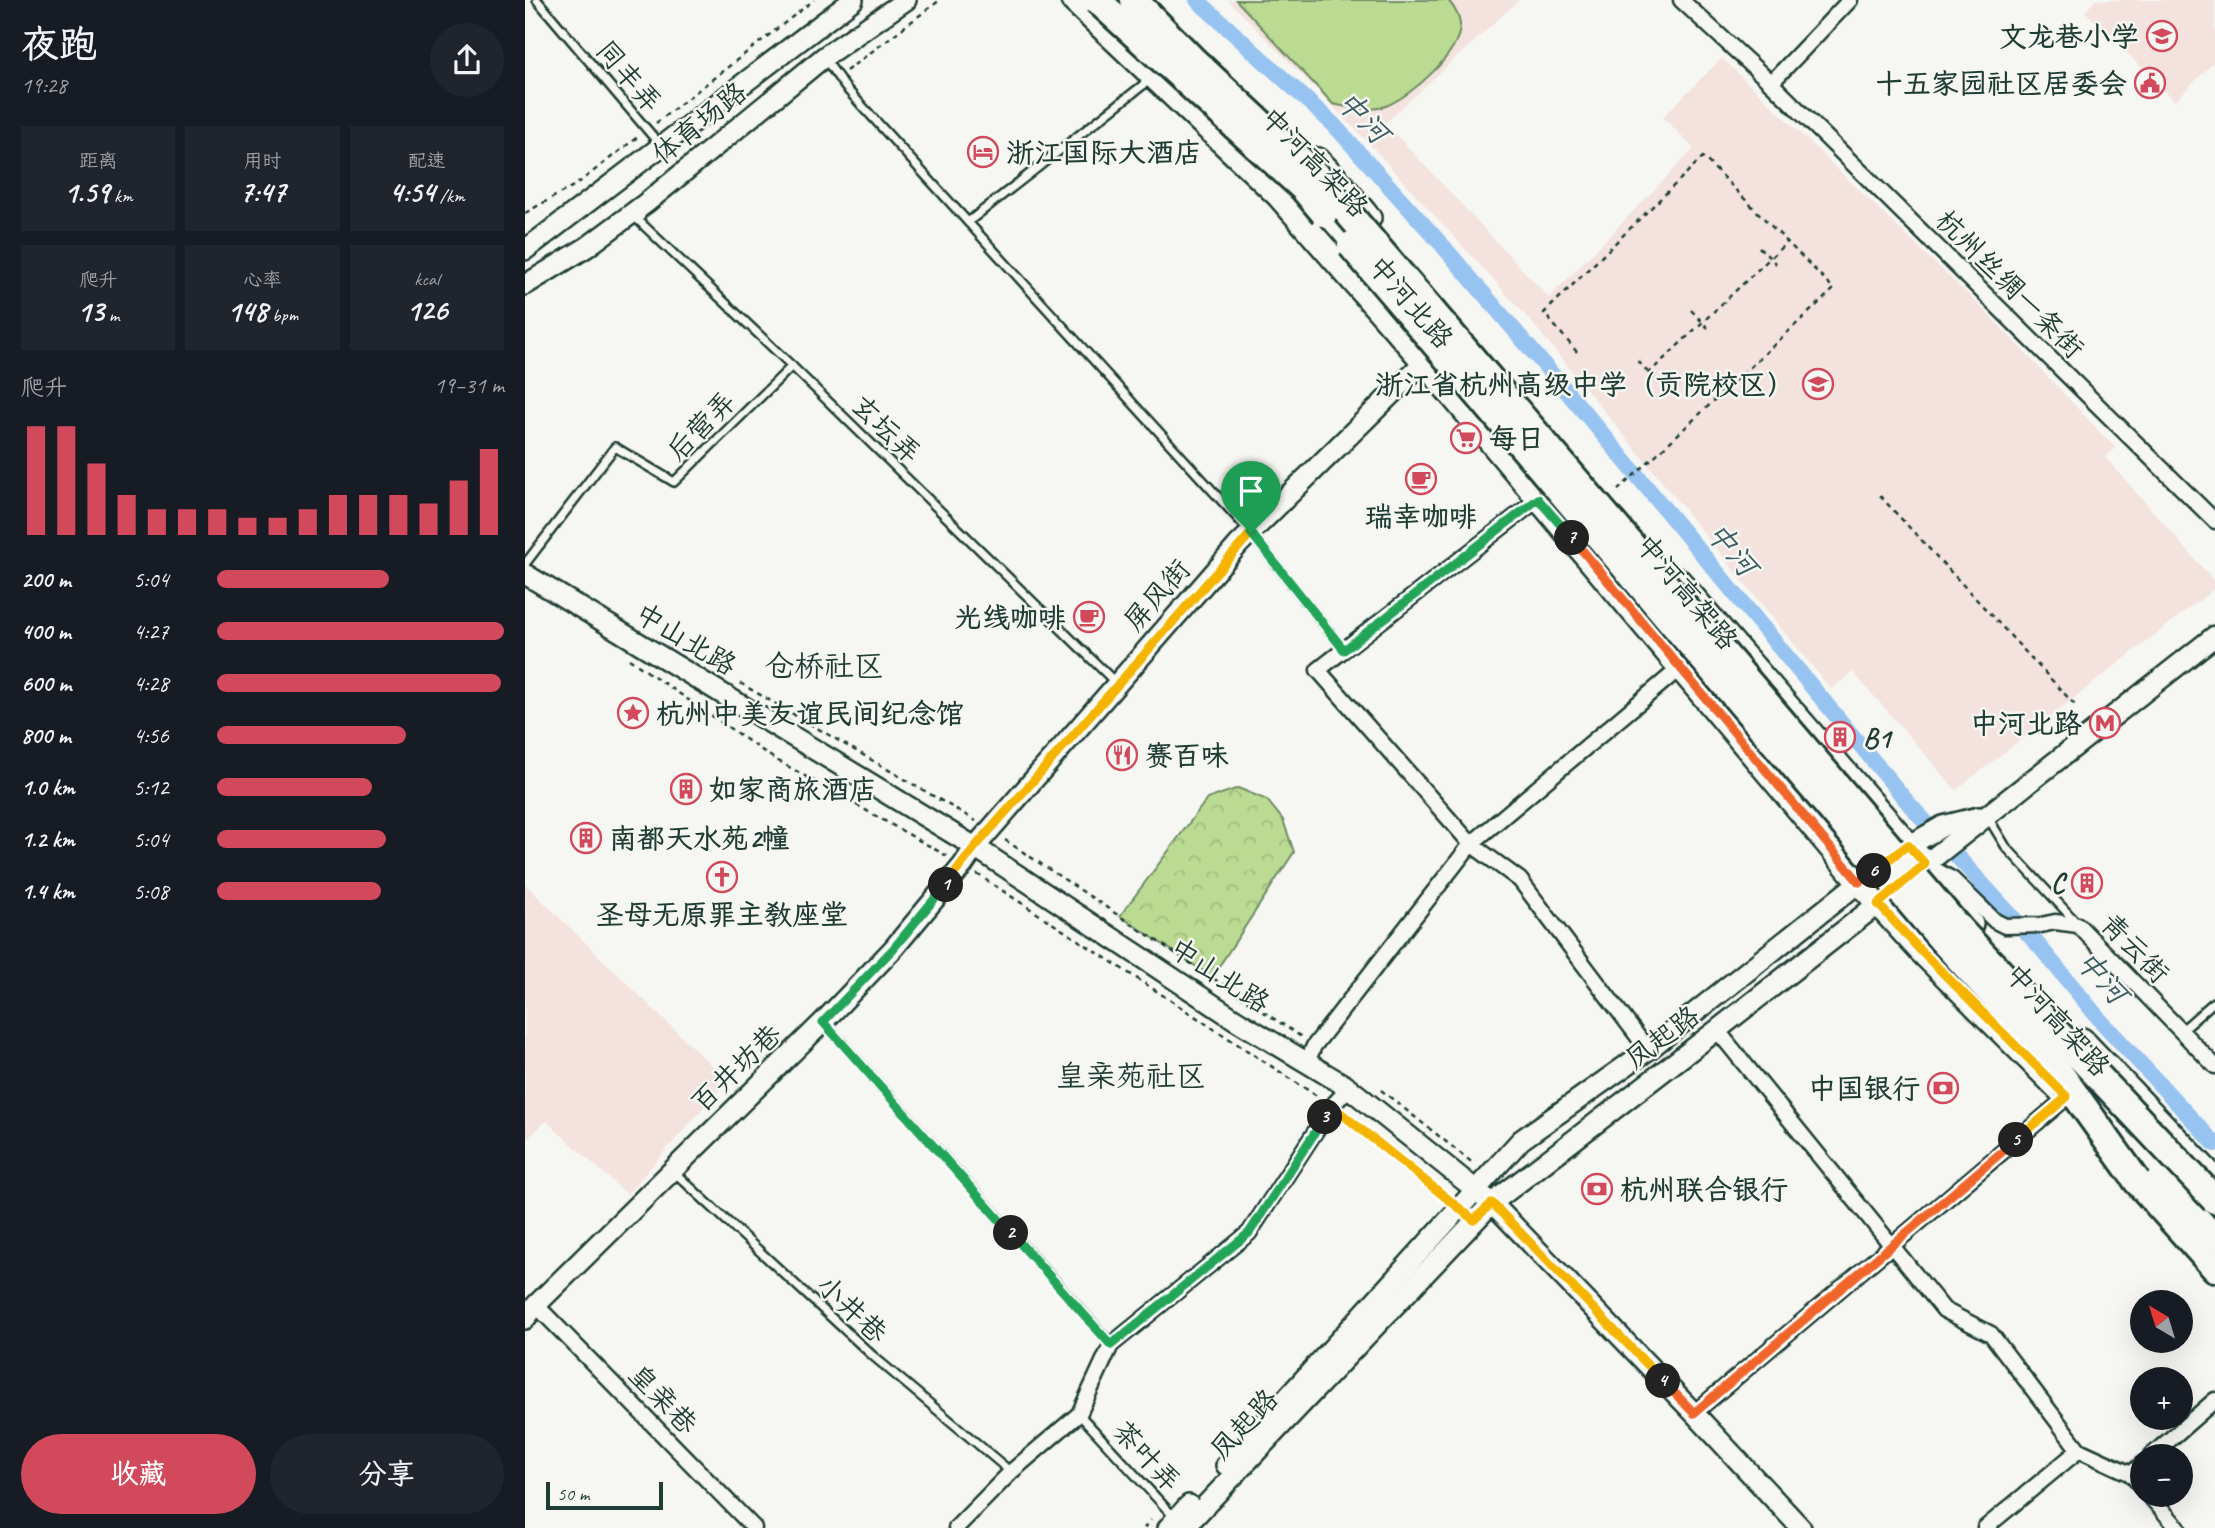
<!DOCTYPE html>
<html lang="zh">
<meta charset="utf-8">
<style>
body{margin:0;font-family:Caveat,"LXGW WenKai TC",sans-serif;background:#20242c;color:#f1f3f6;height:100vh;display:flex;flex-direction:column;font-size:26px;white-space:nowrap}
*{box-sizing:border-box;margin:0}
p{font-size:23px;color:#9ea1a6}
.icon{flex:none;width:38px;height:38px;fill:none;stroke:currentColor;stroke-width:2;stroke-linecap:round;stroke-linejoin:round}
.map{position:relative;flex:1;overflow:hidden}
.details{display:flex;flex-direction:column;background:#171b24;width:525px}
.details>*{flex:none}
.needle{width:46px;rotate:322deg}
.tools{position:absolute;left:1605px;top:1290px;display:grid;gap:14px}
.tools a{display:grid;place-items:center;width:63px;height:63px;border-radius:50%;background:#171b24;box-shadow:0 7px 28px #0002;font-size:35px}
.scale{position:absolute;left:21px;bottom:18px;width:117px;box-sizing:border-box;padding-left:7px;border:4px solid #1f3d34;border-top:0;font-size:19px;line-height:24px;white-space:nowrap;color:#1f3d34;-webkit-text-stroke:5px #f6f6f2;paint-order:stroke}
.pin{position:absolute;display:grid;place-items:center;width:60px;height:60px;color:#fff;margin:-72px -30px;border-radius:50% 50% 50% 0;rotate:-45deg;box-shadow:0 0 7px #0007}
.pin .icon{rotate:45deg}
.km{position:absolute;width:35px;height:35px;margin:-18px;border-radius:50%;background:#222;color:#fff;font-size:19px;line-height:35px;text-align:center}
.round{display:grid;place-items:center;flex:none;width:74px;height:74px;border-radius:37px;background:#20242c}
.headline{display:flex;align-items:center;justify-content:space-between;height:119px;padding:0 21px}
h1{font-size:38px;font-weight:600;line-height:52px}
.stats{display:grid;grid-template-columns:repeat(3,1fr);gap:10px;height:119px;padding:7px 21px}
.stats div{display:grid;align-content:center;border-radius:0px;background:#20242c;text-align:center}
.stats b{font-size:30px;font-weight:600}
.stats small{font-size:19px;font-weight:400}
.stats p{font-size:19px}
.chart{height:196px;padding:14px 21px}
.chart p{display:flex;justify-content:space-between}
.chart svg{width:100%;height:126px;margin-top:7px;stroke:#d1495b;stroke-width:6}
.cta{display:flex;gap:14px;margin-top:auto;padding:14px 21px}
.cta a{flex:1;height:80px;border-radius:42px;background:#d1495b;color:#fff;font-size:28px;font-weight:600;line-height:80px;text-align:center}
.cta a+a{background:#20242c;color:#f1f3f6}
ul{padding:0 21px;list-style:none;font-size:23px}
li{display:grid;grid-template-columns:112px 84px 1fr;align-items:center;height:52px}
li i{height:18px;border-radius:9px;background:#d1495b}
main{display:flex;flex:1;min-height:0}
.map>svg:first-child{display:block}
</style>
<main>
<section class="details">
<div class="headline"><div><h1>夜跑</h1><p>19:28</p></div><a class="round"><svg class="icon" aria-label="share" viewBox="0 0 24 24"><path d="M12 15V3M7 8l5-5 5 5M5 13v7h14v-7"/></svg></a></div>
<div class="stats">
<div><p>距离</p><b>1.59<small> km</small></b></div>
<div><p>用时</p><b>7:47</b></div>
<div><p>配速</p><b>4:54<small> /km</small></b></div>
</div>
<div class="stats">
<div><p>爬升</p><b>13<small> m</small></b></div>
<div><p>心率</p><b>148<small> bpm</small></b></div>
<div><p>kcal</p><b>126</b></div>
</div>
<div class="chart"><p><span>爬升</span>19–31 m</p>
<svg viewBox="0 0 160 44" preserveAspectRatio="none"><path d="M5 44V6M15 44V6M25 44V19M35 44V30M45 44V35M55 44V35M65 44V35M75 44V38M85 44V38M95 44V35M105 44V30M115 44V30M125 44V30M135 44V33M145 44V25M155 44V14"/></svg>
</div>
<ul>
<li><b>200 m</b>5:04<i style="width:60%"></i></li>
<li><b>400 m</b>4:27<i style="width:100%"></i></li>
<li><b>600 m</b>4:28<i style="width:99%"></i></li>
<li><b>800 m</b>4:56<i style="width:66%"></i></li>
<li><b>1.0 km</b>5:12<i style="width:54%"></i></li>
<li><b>1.2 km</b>5:04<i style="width:59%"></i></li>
<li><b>1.4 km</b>5:08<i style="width:57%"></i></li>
</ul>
<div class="cta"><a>收藏</a><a>分享</a></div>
</section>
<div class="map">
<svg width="1690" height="1528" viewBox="0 0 1690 1528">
<defs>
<pattern id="forest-crowns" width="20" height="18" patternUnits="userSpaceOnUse" patternTransform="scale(1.75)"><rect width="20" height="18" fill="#bbda92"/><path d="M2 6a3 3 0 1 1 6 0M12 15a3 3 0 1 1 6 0" fill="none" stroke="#a0bc7e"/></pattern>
</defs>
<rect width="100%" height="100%" fill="#f6f6f2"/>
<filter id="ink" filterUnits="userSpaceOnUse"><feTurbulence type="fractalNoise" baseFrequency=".0143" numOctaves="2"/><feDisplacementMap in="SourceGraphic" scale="14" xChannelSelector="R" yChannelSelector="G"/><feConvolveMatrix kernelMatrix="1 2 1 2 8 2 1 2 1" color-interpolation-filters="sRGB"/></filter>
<g filter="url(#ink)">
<!-- built -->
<g fill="#f3e2de">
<polygon points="703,0 994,0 860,123 1024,298 1169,149 1138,117 1197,58 1467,318 1590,448 1580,457 1690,582 1690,588 1431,790 1328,672 1306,689 1005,320 842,141"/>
<polygon points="1571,0 1690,0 1690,61 1650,101 1560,11"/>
<polygon points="0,884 202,1081 102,1194 21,1121 0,1141"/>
</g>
<!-- forest -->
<polygon fill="url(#forest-crowns)" stroke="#6d8c63" stroke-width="2" points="713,788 742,800 758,820 769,852 687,977 595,916 682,799"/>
<!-- garden -->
<path fill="#bbda92" stroke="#6d8c63" stroke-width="2" d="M 711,0 L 923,0 C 928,6 934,15 935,24 C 936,53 886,96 861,106 C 845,112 824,108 808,104 Z"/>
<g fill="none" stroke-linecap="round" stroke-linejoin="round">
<!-- canal -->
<polyline stroke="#97c3f1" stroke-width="16" points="672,0 808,124 918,246 1071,426 1384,804 1515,947 1576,1021 1690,1144"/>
<!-- lane casing -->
<g stroke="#1f3d34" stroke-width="12">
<g id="lane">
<polyline points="12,0 136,146"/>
<polyline points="300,59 320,87 726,533 819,650"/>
<polyline points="117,213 114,221 267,366 592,684"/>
<polyline points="443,222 627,78"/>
<polyline points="0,564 90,447 149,482 267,366"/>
<polyline points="1462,816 1481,847 1551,922"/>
<polyline points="300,1024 586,1344"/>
<polyline points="1656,1031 1690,1001"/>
<polyline points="149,1172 348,1356 486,1472"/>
<polyline points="554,1414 651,1519"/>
</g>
</g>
<!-- street casing -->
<g stroke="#1f3d34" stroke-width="19">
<g id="street">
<polyline points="1156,0 1246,83 1690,521"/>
<polyline points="1246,83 1325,0"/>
<polyline points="1013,499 793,670 946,844 995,880 1123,1050"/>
<polyline points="1409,869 1427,879 1470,921 1480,926 1516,925 1530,922 1553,925 1690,1066"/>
<polyline points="1192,1030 1419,1310 1466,1334 1554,1450 1606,1474"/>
<polyline points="782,1062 789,1046 946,844 1155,668"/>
<polyline points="11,1305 229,1528"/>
<polyline points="1169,1413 1542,1097"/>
<polyline points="1626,1456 1690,1400"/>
<polyline points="1617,1464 1606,1474 1617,1487"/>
<polyline points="1623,1494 1653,1528"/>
<polyline points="431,1528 486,1472 554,1414 586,1345 724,1233 807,1106 824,1088"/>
<polyline points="1460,1528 1554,1450"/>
</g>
</g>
<!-- secondary casing -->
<g stroke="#1f3d34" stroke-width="24">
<g id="secondary">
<polyline points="0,250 328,0"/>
<polyline points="0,285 62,247 121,203 299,57 381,0"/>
<polyline points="0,574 450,847 711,1020 824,1088 967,1203 1169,1413 1276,1528"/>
<polyline points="1373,852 1418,826 1454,817"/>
<polyline points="1388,874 1690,636"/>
<polyline points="0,1319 11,1305 298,1022 368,949 438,865 450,847 714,544 899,362"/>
<polyline points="701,1465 996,1140 1123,1050 1347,872"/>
<polyline points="643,1528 664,1505"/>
<polyline points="659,1528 967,1203 1192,1030 1363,896"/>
</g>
</g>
<!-- primary casing -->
<g stroke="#1f3d34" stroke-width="28">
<g id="primary">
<polyline points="548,0 753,195 899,362 1353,904 1395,950 1541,1096"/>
<polyline points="793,160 816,184 844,218"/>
<polyline points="1153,580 1400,864 1446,924"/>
<polyline points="1557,1040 1690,1179"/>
</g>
</g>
<!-- highway casing -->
<g stroke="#1f3d34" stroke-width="32">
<g id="highway">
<polyline points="1570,1107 1690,1239"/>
<polyline points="1612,1181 1690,1268"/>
</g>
</g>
<!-- path -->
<g stroke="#1f3d34" stroke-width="2.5" stroke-dasharray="5 5" stroke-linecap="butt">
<polyline points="321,71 415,0"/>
<polyline points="131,123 289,0"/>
<polyline points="0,213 52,184 115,135"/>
<polyline points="1234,247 1251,264"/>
<polyline points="1166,310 1183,328"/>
<polyline points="1052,352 1019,313 1178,157 1309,289 1091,492"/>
<polyline points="1113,361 1129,379"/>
<polyline points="1123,374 1262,242"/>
<polyline points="1355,496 1550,705"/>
<polyline points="104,659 248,758 422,856"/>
<polyline points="215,683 451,821"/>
<polyline points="480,840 778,1038"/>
<polyline points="452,874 795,1098"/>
<polyline points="856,1090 949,1164"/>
<polyline points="817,1114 921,1197"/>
<polyline points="619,1528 626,1520"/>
</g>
<!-- lane -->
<use href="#lane" stroke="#f6f6f2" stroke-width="7"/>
<!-- street -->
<use href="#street" stroke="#f6f6f2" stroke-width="14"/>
<!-- secondary -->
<use href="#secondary" stroke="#f6f6f2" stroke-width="19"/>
<!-- primary -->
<use href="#primary" stroke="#f6f6f2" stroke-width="23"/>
<!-- highway -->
<use href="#highway" stroke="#f6f6f2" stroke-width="26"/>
<!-- highway-bridge casing -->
<g stroke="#1f3d34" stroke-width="32" stroke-linecap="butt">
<g id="highway-bridge">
<polyline points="572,0 778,188 799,213"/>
<polyline points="609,0 669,61 788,172 1435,930 1690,1200"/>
<polyline points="826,245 1417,940 1521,1054 1612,1181"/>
</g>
</g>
<!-- highway-bridge -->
<use href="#highway-bridge" stroke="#f6f6f2" stroke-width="26"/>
</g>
</g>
<g fill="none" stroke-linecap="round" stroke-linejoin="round" filter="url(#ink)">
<!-- split-1 casing -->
<g stroke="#fff" stroke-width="14">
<polyline id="split-1" points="421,885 450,847 726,533"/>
</g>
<!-- split-2 casing -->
<g stroke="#fff" stroke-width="14">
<polyline id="split-2" points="421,885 368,949 298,1022 486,1233"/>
</g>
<!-- split-3 casing -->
<g stroke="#fff" stroke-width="14">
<polyline id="split-3" points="486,1233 586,1345 724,1233 800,1117"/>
</g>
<!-- split-4 casing -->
<g stroke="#fff" stroke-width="14">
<polyline id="split-4" points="800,1117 807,1106 949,1220 967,1203 1138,1381"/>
</g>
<!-- split-5 casing -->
<g stroke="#fff" stroke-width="14">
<polyline id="split-5" points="1138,1381 1169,1413 1491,1140"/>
</g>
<!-- split-6 casing -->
<g stroke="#fff" stroke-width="14">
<polyline id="split-6" points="1349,871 1383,845 1400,864 1353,904 1395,950 1542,1097 1491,1140"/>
</g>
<!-- split-7 casing -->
<g stroke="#fff" stroke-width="14">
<polyline id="split-7" points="1047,538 1334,882 1349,871"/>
</g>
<!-- split-8 casing -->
<g stroke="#fff" stroke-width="14">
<polyline id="split-8" points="726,533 819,650 1013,499 1047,538"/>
</g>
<!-- split-1 -->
<use href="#split-1" stroke="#f5b400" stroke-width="9"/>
<!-- split-2 -->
<use href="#split-2" stroke="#22a559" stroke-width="9"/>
<!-- split-3 -->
<use href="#split-3" stroke="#22a559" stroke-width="9"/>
<!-- split-4 -->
<use href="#split-4" stroke="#f5b400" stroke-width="9"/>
<!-- split-5 -->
<use href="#split-5" stroke="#f0652b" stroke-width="9"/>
<!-- split-6 -->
<use href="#split-6" stroke="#f5b400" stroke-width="9"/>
<!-- split-7 -->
<use href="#split-7" stroke="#f0652b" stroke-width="9"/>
<!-- split-8 -->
<use href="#split-8" stroke="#22a559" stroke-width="9"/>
</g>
<!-- icons -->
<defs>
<g id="school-ring" transform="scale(1.575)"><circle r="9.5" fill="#f6f6f2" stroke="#d1495b" stroke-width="1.5"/><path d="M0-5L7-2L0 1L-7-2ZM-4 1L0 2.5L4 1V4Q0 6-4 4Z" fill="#d1495b"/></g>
<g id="civic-ring" transform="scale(1.575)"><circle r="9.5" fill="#f6f6f2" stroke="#d1495b" stroke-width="1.5"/><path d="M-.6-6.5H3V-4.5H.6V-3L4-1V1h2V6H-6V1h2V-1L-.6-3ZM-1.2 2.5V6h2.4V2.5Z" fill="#d1495b"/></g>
<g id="hotel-ring" transform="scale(1.575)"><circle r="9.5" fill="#f6f6f2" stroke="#d1495b" stroke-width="1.5"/><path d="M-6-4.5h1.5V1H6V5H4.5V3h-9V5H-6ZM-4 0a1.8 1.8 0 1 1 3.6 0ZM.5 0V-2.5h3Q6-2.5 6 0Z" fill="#d1495b"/></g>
<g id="supermarket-ring" transform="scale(1.575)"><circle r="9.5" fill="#f6f6f2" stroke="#d1495b" stroke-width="1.5"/><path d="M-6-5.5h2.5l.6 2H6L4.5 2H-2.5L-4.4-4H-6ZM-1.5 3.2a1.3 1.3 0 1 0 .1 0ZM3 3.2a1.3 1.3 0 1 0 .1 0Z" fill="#d1495b"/></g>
<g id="cafe-ring" transform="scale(1.575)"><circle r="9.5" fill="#f6f6f2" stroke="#d1495b" stroke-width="1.5"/><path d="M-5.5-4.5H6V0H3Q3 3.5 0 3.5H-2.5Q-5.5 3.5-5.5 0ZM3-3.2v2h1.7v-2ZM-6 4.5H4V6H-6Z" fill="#d1495b"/></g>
<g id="sight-ring" transform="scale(1.575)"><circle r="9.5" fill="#f6f6f2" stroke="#d1495b" stroke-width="1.5"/><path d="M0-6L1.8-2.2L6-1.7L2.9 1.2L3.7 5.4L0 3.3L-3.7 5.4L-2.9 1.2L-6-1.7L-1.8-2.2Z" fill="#d1495b"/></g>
<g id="metro-ring" transform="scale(1.575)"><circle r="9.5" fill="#f6f6f2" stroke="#d1495b" stroke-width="1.5"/><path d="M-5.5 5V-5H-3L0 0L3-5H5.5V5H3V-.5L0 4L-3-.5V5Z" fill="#d1495b"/></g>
<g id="building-ring" transform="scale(1.575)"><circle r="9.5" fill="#f6f6f2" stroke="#d1495b" stroke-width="1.5"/><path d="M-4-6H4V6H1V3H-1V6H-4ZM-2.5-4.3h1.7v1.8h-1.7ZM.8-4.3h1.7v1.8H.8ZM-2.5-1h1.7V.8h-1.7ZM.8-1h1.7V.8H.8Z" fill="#d1495b"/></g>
<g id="restaurant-ring" transform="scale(1.575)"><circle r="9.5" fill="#f6f6f2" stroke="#d1495b" stroke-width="1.5"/><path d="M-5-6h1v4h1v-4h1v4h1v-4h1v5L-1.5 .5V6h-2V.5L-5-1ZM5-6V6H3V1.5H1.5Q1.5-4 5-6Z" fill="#d1495b"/></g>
<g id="church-ring" transform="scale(1.575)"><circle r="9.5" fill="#f6f6f2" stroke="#d1495b" stroke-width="1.5"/><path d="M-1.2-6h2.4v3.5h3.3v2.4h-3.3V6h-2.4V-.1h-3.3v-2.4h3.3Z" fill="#d1495b"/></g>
<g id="bank-ring" transform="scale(1.575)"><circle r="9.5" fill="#f6f6f2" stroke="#d1495b" stroke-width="1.5"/><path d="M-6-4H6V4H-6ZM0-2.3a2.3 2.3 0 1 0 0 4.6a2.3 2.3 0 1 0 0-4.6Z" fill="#d1495b"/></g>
</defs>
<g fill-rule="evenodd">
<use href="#school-ring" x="1637" y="36"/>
<use href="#civic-ring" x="1625" y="83"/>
<use href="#hotel-ring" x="458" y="152"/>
<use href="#school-ring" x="1293" y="384"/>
<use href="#supermarket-ring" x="941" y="438"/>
<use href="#cafe-ring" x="896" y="479"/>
<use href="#cafe-ring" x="564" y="617"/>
<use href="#sight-ring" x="108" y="713"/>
<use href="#metro-ring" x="1580" y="723"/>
<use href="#building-ring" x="1315" y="737"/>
<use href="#restaurant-ring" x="597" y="755"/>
<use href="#building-ring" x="161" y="789"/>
<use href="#building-ring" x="61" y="838"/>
<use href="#church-ring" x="197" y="877"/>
<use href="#building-ring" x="1562" y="883"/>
<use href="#bank-ring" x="1418" y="1088"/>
<use href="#bank-ring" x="1072" y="1189"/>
</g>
<g text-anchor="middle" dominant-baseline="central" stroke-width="5" stroke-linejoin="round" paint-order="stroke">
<!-- poi labels -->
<g font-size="28" font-weight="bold" fill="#1f3d34" stroke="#f6f6f2" text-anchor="start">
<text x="1614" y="36" text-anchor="end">文龙巷小学</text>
<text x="1602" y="83" text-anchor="end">十五家园社区居委会</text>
<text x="481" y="152">浙江国际大酒店</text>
<text x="1270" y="384" text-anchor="end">浙江省杭州高级中学（贡院校区）</text>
<text x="964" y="438">每日</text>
<text x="896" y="516" text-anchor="middle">瑞幸咖啡</text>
<text x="541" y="617" text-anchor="end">光线咖啡</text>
<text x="131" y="713">杭州中美友谊民间纪念馆</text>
<text x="1557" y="723" text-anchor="end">中河北路</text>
<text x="1338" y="737">B1</text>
<text x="620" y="755">赛百味</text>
<text x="184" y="789">如家商旅酒店</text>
<text x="84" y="838">南都天水苑2幢</text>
<text x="1539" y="883" text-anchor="end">C</text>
<text x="197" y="914" text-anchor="middle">圣母无原罪主教座堂</text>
<text x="1395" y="1088" text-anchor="end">中国银行</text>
<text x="1095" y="1189">杭州联合银行</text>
</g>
<!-- street labels -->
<g font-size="28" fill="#1f3d34" stroke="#f6f6f2">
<text transform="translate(104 76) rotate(50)">同丰弄</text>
<text transform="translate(174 123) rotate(-39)">体育场路</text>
<text transform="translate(790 162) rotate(46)">中河高架路</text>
<text transform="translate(1485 284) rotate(45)">杭州丝绸一条街</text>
<text transform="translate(886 302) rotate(49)">中河北路</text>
<text transform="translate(176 426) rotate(-45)">后营弄</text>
<text transform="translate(361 429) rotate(44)">玄坛弄</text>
<text transform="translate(1162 592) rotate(50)">中河高架路</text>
<text transform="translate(632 595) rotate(-49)">屏风街</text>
<text transform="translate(161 639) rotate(31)">中山北路</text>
<text transform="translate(1610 948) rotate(46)">青云街</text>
<text transform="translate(695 975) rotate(33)">中山北路</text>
<text transform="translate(1533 1020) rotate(48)">中河高架路</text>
<text transform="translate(1137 1037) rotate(-37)">凤起路</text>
<text transform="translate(211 1068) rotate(-44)">百井坊巷</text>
<text transform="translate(327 1309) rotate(43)">小井巷</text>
<text transform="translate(138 1399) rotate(46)">皇亲巷</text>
<text transform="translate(719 1424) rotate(-47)">凤起路</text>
<text transform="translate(622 1456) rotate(47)">茶叶弄</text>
</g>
<!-- water labels -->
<g font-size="30" font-style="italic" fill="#3d5e63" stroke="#f6f6f2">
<text transform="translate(838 117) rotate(46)">中河</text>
<text transform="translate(1207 549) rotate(50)">中河</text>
<text transform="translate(1577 977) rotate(48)">中河</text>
</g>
<!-- neighbourhood labels -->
<g font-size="30" fill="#1f3d34" stroke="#f6f6f2">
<text x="299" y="666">仓桥社区</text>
<text x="606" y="1076">皇亲苑社区</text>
</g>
</g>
</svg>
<div class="tools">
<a><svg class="needle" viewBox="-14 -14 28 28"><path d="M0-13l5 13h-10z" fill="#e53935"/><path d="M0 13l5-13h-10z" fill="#9ea1a6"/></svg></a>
<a>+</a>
<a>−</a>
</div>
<div class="scale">50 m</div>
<div class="pin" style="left:726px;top:533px;background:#1e9e55"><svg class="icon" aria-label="arrive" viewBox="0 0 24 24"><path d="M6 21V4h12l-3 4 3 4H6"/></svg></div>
<b class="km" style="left:421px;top:885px">1</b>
<b class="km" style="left:486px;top:1233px">2</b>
<b class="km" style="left:800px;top:1117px">3</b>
<b class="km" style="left:1138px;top:1381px">4</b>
<b class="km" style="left:1491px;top:1140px">5</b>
<b class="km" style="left:1349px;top:871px">6</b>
<b class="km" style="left:1047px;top:538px">7</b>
</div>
</main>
